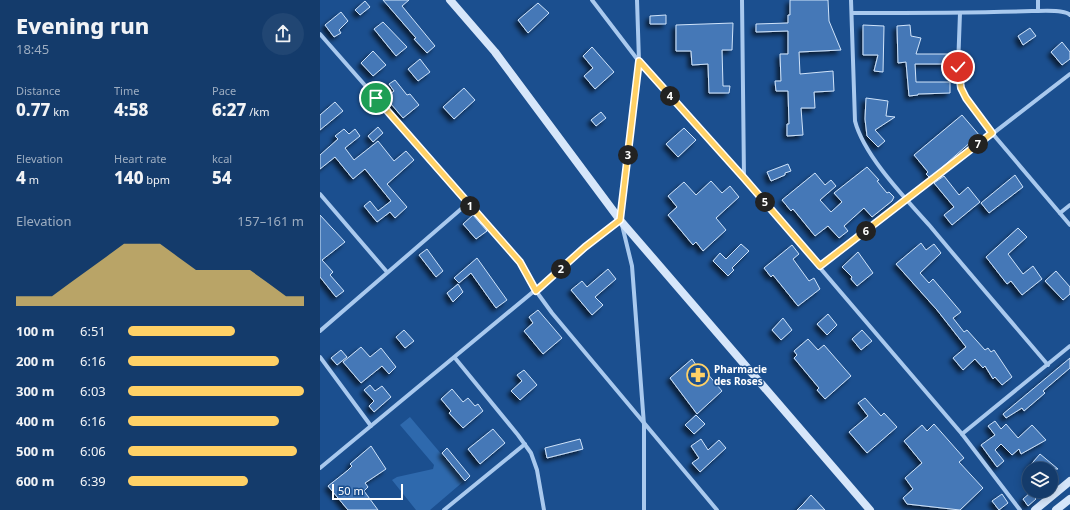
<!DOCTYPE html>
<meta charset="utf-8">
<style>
body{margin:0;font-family:"Noto Sans",sans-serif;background:#214673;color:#f1f3f6;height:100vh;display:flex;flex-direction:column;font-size:15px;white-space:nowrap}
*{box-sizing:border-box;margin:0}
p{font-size:13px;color:#9dadc1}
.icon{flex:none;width:22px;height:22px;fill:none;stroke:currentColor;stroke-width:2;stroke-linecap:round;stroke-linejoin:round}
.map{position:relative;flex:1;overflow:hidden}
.details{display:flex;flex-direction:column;background:#143b6b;width:320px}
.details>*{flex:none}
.buttons{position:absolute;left:702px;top:462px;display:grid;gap:8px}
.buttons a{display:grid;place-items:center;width:36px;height:36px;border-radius:50%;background:#143b6b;box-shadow:0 2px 10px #0003,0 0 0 1px #33557e;font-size:20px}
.scale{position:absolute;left:12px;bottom:10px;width:71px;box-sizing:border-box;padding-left:4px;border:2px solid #fff;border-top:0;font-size:11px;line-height:14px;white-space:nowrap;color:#fff;-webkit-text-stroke:3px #1b4f8f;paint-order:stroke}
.pin{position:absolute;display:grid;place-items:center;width:34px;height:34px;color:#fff;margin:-17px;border:2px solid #fff;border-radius:50%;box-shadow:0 1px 4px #0007}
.km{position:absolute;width:20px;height:20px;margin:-10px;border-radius:50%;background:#222;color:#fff;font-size:11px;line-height:20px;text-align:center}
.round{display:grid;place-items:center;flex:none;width:42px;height:42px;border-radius:21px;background:#214673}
.overview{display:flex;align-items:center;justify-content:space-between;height:68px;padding:0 16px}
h1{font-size:22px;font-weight:800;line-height:30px}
.stats{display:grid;grid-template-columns:repeat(3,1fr);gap:6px;height:68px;padding:4px 16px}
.stats div{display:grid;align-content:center}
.stats b{font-size:17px;font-weight:800}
.stats small{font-size:11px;font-weight:400}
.stats p{font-size:11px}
.chart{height:112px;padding:8px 16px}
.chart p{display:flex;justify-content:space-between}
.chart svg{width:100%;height:72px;margin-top:4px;fill:#ffd166;opacity:.7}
ul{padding:0 16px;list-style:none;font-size:13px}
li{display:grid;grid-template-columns:64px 48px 1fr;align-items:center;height:30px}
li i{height:10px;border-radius:5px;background:#ffd166}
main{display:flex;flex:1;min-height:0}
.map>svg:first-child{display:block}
</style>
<main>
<section class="details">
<div class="overview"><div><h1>Evening run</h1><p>18:45</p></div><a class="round"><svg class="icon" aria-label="share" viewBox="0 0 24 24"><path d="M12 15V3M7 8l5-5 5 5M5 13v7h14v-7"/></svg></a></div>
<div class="stats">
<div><p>Distance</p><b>0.77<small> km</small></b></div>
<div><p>Time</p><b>4:58</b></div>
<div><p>Pace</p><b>6:27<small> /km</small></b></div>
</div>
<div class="stats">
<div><p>Elevation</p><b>4<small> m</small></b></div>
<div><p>Heart rate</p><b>140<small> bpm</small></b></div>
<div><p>kcal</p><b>54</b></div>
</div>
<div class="chart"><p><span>Elevation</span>157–161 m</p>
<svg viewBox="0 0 160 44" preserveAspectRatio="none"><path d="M0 44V38L10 38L20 38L30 30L40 22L50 14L60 6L70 6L80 6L90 14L100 22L110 22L120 22L130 22L140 30L150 38L160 38V44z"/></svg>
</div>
<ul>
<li><b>100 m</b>6:51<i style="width:61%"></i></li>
<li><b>200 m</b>6:16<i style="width:86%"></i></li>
<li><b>300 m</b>6:03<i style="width:100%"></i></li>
<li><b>400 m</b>6:16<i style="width:86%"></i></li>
<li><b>500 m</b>6:06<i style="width:96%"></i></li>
<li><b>600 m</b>6:39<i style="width:68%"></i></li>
</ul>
</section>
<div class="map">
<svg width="750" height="510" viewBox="0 0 750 510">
<defs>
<filter id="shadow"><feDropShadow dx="-3.5" dy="3.5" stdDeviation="2" flood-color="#0009"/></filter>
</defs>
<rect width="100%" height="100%" fill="#1b4f8f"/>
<!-- green -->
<polygon fill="#2e69ad" points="90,417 144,481 110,510 96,510 72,480 77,477 113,469 114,465 80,425"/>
<!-- building -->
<g fill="#4478b7" stroke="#cfe3fa" filter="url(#shadow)">
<polygon points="63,0 89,0 82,6 115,46 107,53 94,39 96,38"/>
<polygon points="470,0 508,0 509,21 521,50 479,52 480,74 513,71 514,91 494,92 495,108 481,108 483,135 467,136 467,124 469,124 468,91 456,91 455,81 461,81 460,54 468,54 468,31 436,32 436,24 468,23 468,15 470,15"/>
<polygon points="45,1 50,7 40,15 35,10"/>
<polygon points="218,3 229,13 208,33 198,20"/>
<polygon points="21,12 28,21 19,30 21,33 14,37 5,25"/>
<polygon points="346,15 346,24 330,24 330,16"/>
<polygon points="63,22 87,47 76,56 54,29"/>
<polygon points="413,23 412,50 402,50 403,86 410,86 409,93 389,93 388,64 372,65 371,51 356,51 356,25"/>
<polygon points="543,25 564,26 563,72 554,71 558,55 543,55"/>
<polygon points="590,25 591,36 601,38 596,54 629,54 629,62 624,62 624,64 595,64 596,82 630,82 630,93 598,94 598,95 589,96 586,62 578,63 577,26"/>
<polygon points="710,28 716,36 703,45 698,36"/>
<polygon points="742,42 750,52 750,59 742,65 731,52"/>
<polygon points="272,47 294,72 275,89 264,76 273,68 263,56"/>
<polygon points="53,51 66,65 53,76 41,63"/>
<polygon points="100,59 110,72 98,81 88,69"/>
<polygon points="75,80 87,95 90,94 99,105 83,118 66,98 74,91 69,84"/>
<polygon points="144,88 155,100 134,119 123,107"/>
<polygon points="546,98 568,101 566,116 575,117 555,130 565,141 558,147 547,136 545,119"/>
<polygon points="15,102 23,111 0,130 0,115"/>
<polygon points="281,112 286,118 276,126 271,120"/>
<polygon points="642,115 660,136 654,141 653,140 610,178 606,174 608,172 594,155"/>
<polygon points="58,127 63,133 53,142 48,136"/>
<polygon points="364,128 376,140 358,157 346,144"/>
<polygon points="24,129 29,134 35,129 40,136 25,148 34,160 58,141 74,161 86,151 94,160 67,184 87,207 75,218 70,212 57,222 44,206 50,201 58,211 71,201 45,169 33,179 15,157 0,169 0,155 18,139 15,136"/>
<polygon points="468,164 471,171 465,173 465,175 451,181 447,172"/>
<polygon points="547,167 559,180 557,181 567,193 569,192 574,197 572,201 552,217 544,208 524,226 528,231 519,238 508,226 495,236 473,209 471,211 462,200 495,173 505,185 511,180 516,186 500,200 511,212 522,202 514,193"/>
<polygon points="695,175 703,187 669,213 661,203"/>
<polygon points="624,176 639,195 648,187 660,202 632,225 624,215 634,207 614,183"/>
<polygon points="391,181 402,193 410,186 419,197 396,218 406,230 383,251 376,242 373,245 348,215 357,207 348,196 364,182 376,195"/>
<polygon points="0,215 25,242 2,260 13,272 10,275 24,291 16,297 0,277"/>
<polygon points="153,215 167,231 156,239 143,224"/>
<polygon points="698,228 707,237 688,254 703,274 713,266 722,279 702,295 691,281 687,284 666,257"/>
<polygon points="601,243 606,250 614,244 621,253 600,273 609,283 613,279 641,312 633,318 644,332 647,330 665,350 668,348 671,352 674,350 692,377 682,385 675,377 673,379 665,366 663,368 655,359 643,370 633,358 646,347 617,310 576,264"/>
<polygon points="421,244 429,251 412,268 414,270 408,276 393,261 400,253 406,259"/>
<polygon points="472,245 479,254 473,259 489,281 494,278 500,289 478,306 453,275 451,277 444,268"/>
<polygon points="107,249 123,271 116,277 99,255"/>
<polygon points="538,252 553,273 537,286 531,279 532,277 522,267"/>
<polygon points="157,258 187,300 176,308 151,273 139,283 134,278"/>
<polygon points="288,269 296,279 275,297 283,305 272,315 251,290 262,281 267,287"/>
<polygon points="736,271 750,287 750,294 743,300 725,281"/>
<polygon points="138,284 143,292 133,302 127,293"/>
<polygon points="218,310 242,338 223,354 204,331 213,323 209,317"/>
<polygon points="508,314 517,325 507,335 497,324"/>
<polygon points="463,318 472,330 461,340 452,330"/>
<polygon points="84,330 94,341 85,348 76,337"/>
<polygon points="542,330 552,341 541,350 532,339"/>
<polygon points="488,339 498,350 504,345 531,376 505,399 497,390 499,388 474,358 477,355 474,351"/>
<polygon points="41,347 50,357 61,348 76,367 69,374 62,366 41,383 23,362"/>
<polygon points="21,350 27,357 17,365 11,358"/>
<polygon points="750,358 750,368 723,391 725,393 704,411 702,408 686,418 683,414"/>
<polygon points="372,359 378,368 381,366 402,391 377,414 350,378"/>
<polygon points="204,370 217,385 200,400 191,391 202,381 197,375"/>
<polygon points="50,385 55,391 62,386 71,397 54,412 49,406 54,401 44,390"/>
<polygon points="132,389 143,402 148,398 155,406 158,404 163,411 143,428 129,413 131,411 121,399"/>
<polygon points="545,398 561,416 564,413 577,427 547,453 529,432 548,416 538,403"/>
<polygon points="376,415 385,424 374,434 365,425"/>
<polygon points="675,421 681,429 686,424 698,438 712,425 726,440 701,454 699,449 692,455 681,444 675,450 684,461 677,467 661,445 675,435 668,426"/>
<polygon points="614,424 644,458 639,462 663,488 640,510 587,504 583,498 593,489 585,478 602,463 584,441 602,425 607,431"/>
<polygon points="173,429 185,443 160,464 148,449"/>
<polygon points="260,439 263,449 227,458 225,448"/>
<polygon points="381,439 388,450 399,440 406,448 380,472 372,463 379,458 371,446"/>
<polygon points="51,446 66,469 45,483 48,487 44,491 58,510 28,510 8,486 27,471 32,466 30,464"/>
<polygon points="127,448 150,476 145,481 122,453"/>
<polygon points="720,454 738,469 707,469"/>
<polygon points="710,493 716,499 708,506 703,499"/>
<polygon points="682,494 688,503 679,510 672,501"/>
<polygon points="491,495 505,510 477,510 484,503"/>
</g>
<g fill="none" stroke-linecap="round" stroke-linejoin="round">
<!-- street -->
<g stroke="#a9c9ee" stroke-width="4">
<polyline points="272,0 327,72 424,179 642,434 700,510"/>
<polyline points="422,0 424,178"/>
<path d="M 531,0 L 535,121 C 544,156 586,199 610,226 C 649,273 689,319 728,365"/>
<polyline points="718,0 718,11"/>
<path d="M 532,13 C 592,13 652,13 712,11 C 720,11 745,9 750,15"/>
<polyline points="640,13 638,67 641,87 646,98 672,133 750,225"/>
<polyline points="0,34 200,262 216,291 232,313 397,510"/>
<polyline points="0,194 67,272"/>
<polyline points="740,213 750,205"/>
<polyline points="300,219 319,61 317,0"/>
<polyline points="302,225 312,266 324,425 324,510"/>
<polyline points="500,267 750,74"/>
<polyline points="0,331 148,203"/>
<polyline points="0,357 51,426"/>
<polyline points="135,358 198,435 211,453 217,470 224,510"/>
<polyline points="642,434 750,346"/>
<polyline points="0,468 300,220"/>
<polyline points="124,510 205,444"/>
</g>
<!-- secondary -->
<g stroke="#d6e6fa" stroke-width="8">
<polyline points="130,0 175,52 300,220 550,510"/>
<polyline points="715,510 750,481"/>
<polyline points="736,510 750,499"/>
</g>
</g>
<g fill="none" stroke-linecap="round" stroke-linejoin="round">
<!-- route casing -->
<g stroke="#fff" stroke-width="8">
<polyline id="route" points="56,98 200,262 216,291 265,247 300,220 319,61 424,178 500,266 672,133 646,98 641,88 638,67"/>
</g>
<!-- route -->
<use href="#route" stroke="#ffd166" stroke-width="5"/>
</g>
<!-- icons -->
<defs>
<g id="pharmacy-ring" transform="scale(1.15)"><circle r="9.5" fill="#1b4f8f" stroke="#ffd166" stroke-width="1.5"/><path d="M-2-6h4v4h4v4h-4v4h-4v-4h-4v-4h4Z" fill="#ffd166"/></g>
</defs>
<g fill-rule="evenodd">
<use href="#pharmacy-ring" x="378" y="375"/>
</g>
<g text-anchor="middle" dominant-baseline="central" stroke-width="3" stroke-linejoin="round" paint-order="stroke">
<!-- poi labels -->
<g font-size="10" font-weight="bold" fill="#fff" stroke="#1b4f8f" text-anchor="start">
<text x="394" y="369">Pharmacie<tspan x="394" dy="12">des Roses</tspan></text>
</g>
</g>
</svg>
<div class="buttons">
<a><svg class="icon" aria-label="layers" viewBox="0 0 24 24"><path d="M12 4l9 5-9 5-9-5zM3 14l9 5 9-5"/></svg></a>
</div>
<div class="scale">50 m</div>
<div class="pin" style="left:56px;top:98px;background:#1e9e55"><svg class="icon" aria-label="arrive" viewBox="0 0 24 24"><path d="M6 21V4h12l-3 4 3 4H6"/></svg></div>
<div class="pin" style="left:638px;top:67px;background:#d93025"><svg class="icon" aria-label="check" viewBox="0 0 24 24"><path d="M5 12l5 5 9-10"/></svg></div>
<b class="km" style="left:150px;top:206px">1</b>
<b class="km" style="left:241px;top:269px">2</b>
<b class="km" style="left:308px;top:155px">3</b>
<b class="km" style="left:350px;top:96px">4</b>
<b class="km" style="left:445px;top:202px">5</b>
<b class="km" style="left:546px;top:231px">6</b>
<b class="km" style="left:658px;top:144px">7</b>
</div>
</main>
